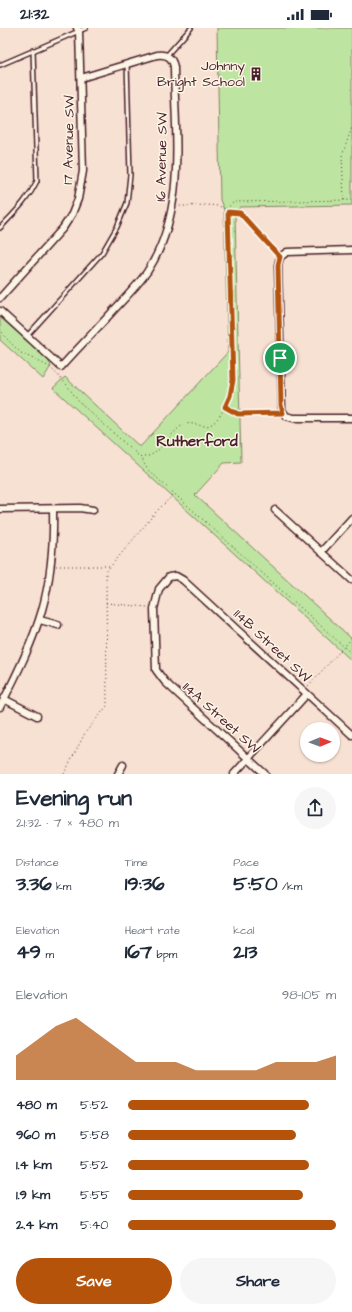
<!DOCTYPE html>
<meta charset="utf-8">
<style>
body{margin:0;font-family:"Architects Daughter",sans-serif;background:#f6f6f7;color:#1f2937;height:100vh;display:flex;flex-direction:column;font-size:15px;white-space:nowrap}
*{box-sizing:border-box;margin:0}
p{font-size:13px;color:#747a83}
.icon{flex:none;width:22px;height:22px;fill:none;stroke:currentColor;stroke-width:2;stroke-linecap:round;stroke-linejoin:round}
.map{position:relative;height:746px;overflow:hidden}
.sheet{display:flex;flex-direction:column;background:#fff;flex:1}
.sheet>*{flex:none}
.needle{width:26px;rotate:89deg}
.fabs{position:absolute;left:300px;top:694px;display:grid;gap:8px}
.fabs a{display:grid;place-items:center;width:40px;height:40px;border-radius:50%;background:#fff;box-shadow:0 1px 3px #0004;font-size:20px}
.pin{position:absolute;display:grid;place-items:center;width:34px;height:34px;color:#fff;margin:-17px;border:2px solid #fff;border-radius:50%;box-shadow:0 1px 4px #0007}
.round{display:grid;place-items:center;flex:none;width:42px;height:42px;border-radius:21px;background:#f6f6f7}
.overview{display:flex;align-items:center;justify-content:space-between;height:68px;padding:0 16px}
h1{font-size:22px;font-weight:700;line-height:30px}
.figures{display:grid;grid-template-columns:repeat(3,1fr);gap:6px;height:68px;padding:4px 16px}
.figures div{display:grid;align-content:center}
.figures b{font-size:20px;font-weight:700}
.figures small{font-size:11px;font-weight:400}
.figures p{font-size:11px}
.chart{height:112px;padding:8px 16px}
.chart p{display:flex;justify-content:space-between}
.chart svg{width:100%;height:72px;margin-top:4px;fill:#b45309;opacity:.7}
.button{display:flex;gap:8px;margin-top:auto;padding:8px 16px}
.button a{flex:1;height:46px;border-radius:24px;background:#b45309;color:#fff;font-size:16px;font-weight:700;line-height:46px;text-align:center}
.button a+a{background:#f6f6f7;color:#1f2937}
ul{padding:0 16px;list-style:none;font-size:13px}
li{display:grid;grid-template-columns:64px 48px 1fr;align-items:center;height:30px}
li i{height:10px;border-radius:5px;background:#b45309}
.status{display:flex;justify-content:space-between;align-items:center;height:28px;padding:0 20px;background:#fff;direction:ltr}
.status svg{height:11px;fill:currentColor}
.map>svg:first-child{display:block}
</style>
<div class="status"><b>21:32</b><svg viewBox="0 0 49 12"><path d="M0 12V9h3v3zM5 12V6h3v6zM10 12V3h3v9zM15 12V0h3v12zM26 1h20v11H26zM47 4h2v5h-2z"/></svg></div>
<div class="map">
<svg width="352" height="746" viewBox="0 0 352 746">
<rect width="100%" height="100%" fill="#f7e1d2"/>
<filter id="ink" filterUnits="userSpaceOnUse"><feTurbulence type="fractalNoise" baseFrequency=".025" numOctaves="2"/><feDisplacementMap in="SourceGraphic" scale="8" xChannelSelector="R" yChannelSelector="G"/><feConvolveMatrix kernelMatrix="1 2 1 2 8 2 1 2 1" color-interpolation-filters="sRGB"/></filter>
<g filter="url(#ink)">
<!-- green -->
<g fill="#bde5a1" stroke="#848266">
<polygon points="217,0 352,0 352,177 240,179 235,187 241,434 224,435 195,467 352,611 352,633 53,360 65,349 140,419 228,324 224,182 220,172"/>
<polygon points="0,289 48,332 51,338 43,351 0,312"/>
</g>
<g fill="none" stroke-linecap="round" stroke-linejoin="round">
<!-- service casing -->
<g stroke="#4a1f2b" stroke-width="6">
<g id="service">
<polyline points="167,27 191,0"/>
<polyline points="0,37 86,0"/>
<path d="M 0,200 C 14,185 28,172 37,153 L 33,22"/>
<polyline points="27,308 102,225 117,199 127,175 130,147 127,35"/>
</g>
</g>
<!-- minor casing -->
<g stroke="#4a1f2b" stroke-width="9">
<g id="minor">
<polyline points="352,222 287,224 280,229 278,237 282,382 286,388 293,390 352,390"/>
<polyline points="0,270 63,200 72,186 78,171 83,143 79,3 77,0"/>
<path d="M 0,283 L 61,339 C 78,320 96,302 113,283 C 125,270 137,258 147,244 C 187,183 175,107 174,39 C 172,29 167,26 157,27 L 81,50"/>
<polyline points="0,481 80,480 93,482"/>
<polyline points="275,482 352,552"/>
<polyline points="321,524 352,490"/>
<polyline points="40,592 58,597"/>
<polyline points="4,671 37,688"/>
<path d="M 0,679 C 38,606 55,564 53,481"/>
<polyline points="118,746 123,737"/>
<polyline points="234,746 307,666"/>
<polyline points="265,746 165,654 156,642 154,581 159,561 169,549 176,548 183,552 352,707"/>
</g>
</g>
<!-- path -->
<g stroke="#4a1f2b" stroke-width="1" stroke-dasharray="1 3" stroke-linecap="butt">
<polyline points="326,1 329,0"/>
<polyline points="344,172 342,128 352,99"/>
<polyline points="226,181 234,174 352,172"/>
<polyline points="229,184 240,185 276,224"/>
<path d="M 0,301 L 6,310 L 21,325 L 50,339 L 67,357 L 79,374 L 140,429 C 159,430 166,410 180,399 C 189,392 196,398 206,398 C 221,397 232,363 233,352 L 229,186 C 225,172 191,179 179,178"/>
<polyline points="226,379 238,386 277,385"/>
<polyline points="140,429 148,442 352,626"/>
<polyline points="56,538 109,538"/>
<polyline points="106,575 147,579"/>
<polyline points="308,658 352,610"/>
<polyline points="64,746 85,705 107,678 106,544 156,484 175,465"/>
</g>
<!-- service -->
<use href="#service" stroke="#fcf5e5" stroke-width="3"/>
<!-- minor -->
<use href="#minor" stroke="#fcf5e5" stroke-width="6"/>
</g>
</g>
<g fill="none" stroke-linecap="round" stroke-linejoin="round" filter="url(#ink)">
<!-- route casing -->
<g stroke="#fff" stroke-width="8">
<polygon id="route" points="228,184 240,185 280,229 278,237 281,377 283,385 238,386 225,379 230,368 233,352"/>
</g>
<!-- route -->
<use href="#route" stroke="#b45309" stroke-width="5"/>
</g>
<!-- icons -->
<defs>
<g id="building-bare" transform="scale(1.08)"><path d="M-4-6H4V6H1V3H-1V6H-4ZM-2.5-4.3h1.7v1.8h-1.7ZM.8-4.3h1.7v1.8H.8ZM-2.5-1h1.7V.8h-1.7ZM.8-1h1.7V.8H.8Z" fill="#4a1f2b" stroke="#fcf5e5" stroke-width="2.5" paint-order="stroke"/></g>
</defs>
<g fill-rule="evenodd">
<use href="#building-bare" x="256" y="46"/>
</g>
<g text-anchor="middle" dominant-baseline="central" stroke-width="3" stroke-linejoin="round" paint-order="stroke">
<!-- poi labels -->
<g font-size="14" fill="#4a1f2b" stroke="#fcf5e5" text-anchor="end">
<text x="245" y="38">Johnny<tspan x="245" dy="16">Bright School</tspan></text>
</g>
<!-- street labels -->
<g font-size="14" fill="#4a1f2b" stroke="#fcf5e5">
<text transform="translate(69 112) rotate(-89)">17 Avenue SW</text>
<text transform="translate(162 129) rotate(-89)">16 Avenue SW</text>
<text transform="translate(272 618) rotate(43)">114B Street SW</text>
<text transform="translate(221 690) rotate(42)">114A Street SW</text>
</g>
<!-- neighbourhood labels -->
<g font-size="15" font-weight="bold" fill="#4a1f2b" stroke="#fcf5e5">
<text x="197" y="413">Rutherford</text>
</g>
</g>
</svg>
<div class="fabs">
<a><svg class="needle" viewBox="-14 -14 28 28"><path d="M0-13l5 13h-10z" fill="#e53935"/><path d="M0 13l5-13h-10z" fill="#747a83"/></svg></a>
</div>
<div class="pin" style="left:280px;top:330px;background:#1e9e55"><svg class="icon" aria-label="arrive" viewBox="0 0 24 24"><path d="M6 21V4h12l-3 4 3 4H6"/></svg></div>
</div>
<section class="sheet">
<div class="overview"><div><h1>Evening run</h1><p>21:32 · 7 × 480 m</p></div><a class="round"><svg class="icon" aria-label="share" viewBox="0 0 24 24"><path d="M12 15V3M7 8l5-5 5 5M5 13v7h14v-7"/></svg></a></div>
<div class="figures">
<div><p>Distance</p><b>3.36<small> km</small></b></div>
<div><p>Time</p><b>19:36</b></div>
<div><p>Pace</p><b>5:50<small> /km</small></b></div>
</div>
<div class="figures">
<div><p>Elevation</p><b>49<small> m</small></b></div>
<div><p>Heart rate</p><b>167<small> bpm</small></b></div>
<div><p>kcal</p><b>213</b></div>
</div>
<div class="chart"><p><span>Elevation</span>98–105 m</p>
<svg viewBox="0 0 160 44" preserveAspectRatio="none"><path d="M0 44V29L10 20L20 11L30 6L40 15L50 24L60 33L70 33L80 33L90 38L100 38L110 38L120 38L130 33L140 33L150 33L160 29V44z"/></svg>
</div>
<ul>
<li><b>480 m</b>5:52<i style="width:87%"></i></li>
<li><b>960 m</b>5:58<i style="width:81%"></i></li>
<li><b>1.4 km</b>5:52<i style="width:87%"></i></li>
<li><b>1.9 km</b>5:55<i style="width:84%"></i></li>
<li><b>2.4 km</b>5:40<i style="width:100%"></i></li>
</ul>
<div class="button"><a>Save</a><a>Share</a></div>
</section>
